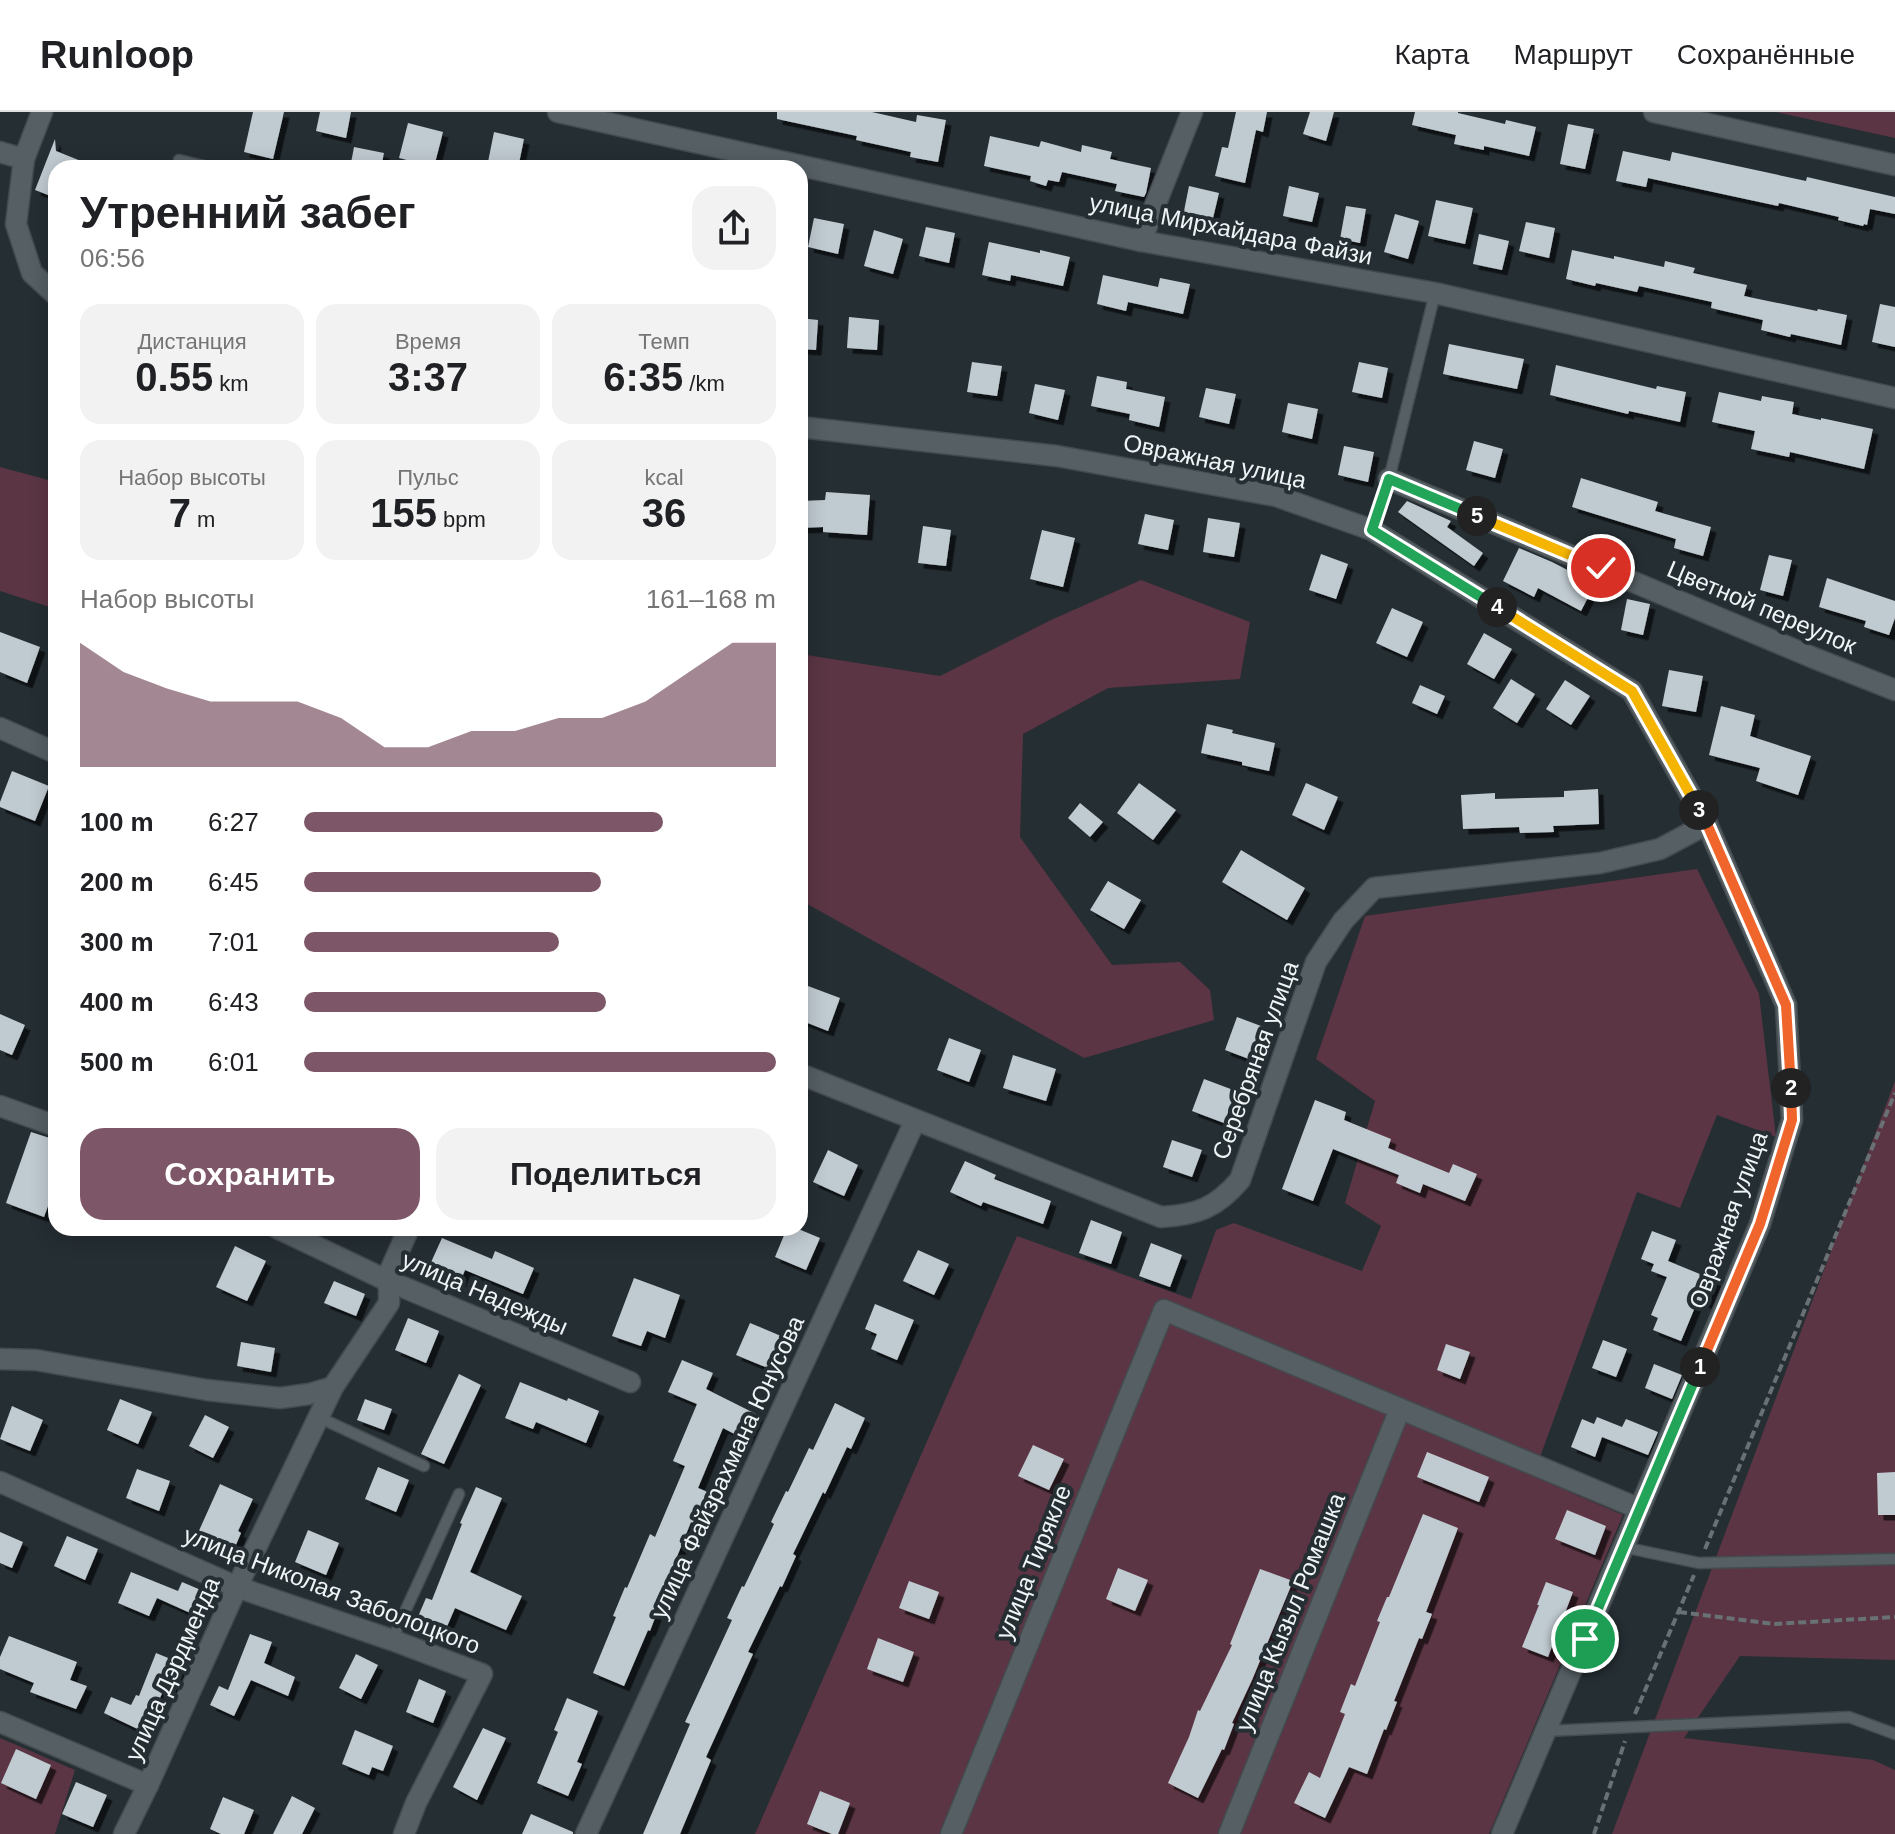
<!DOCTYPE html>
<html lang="ru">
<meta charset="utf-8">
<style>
body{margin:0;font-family:Helvetica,sans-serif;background:#f2f2f2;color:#202124;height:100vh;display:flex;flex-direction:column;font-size:30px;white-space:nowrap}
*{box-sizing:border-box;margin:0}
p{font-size:26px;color:#757577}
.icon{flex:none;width:44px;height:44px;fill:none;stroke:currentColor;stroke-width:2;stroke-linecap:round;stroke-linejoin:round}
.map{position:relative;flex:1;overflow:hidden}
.details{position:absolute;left:48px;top:48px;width:760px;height:1076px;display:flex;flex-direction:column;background:#fff;border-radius:24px;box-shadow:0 4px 20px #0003}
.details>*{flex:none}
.pin{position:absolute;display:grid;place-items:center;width:68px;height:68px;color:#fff;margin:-34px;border:4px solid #fff;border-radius:50%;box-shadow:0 2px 8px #0007}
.km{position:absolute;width:40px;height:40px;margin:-20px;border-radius:50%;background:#222;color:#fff;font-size:22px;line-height:40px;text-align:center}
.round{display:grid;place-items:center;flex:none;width:84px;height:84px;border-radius:24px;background:#f2f2f2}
.headline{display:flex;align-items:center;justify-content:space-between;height:136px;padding:0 32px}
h1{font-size:44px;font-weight:700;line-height:60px}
.stats{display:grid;grid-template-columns:repeat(3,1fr);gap:12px;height:136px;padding:8px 32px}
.stats div{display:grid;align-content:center;border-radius:20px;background:#f2f2f2;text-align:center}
.stats b{font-size:40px;font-weight:700}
.stats small{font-size:22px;font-weight:400}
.stats p{font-size:22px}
.chart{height:224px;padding:16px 32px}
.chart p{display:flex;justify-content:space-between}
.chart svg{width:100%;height:144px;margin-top:8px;fill:#7d5767;opacity:.7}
.action{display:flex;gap:16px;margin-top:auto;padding:16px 32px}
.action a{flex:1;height:92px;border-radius:24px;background:#7d5767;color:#fff;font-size:32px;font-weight:700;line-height:92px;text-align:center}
.action a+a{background:#f2f2f2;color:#202124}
ul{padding:0 32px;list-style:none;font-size:26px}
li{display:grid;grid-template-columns:128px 96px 1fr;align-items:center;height:60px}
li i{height:20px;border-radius:10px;background:#7d5767}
header{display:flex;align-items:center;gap:48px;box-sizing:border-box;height:112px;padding:0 40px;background:#fff;border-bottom:2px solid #e0e0e0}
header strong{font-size:38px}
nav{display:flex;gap:44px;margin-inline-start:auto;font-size:28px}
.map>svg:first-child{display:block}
</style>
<header>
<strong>Runloop</strong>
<nav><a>Карта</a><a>Маршрут</a><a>Сохранённые</a></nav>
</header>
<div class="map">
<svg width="1895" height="1722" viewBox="0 0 1895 1722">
<defs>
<filter id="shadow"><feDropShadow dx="5.5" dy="5.5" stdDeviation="0" flood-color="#0009"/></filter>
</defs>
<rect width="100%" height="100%" fill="#252e33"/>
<!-- green -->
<g fill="#5b3543">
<polygon points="1776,0 1895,0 1895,26"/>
<polygon points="0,355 56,370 56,497 0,479"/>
<polygon points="1141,468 1250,510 1240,567 1108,576 1023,622 1020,725 1112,853 1180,850 1210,878 1214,908 1084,946 800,788 800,542 940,564 1051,508"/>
<polygon points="1697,757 1759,882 1776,1025 1717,1003 1680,1096 1637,1080 1533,1364 1623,1403 1489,1722 755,1722 1017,1124 1191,1187 1216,1118 1234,1111 1362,1159 1381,1114 1345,1091 1375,989 1316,947 1365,804"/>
<polygon points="1895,969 1895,1548 1740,1544 1684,1626 1873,1648 1895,1658 1895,1722 1612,1722"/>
<polygon points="0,1626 75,1658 55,1722 0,1722"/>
</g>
<!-- building -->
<g fill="#c0cbd1" filter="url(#shadow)">
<polygon points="253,0 284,0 273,47 244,40"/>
<polygon points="320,0 351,0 346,26 316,19"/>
<polygon points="777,0 872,0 916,10 917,3 946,8 938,50 910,45 911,40 856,28 857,24 777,7"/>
<polygon points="1236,0 1267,0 1263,20 1256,18 1245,71 1215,64 1222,35 1228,36"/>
<polygon points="1310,0 1334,0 1326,29 1303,22"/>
<polygon points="1415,0 1458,0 1458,1 1505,12 1506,8 1536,15 1529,44 1484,34 1484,38 1454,32 1456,23 1412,13"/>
<polygon points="408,11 443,20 434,55 399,46"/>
<polygon points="1568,12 1594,17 1585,57 1560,52"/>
<polygon points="494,20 524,27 518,56 488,50"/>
<polygon points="990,24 1039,35 1041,29 1081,40 1082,33 1112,40 1110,47 1151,56 1146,81 1144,85 1115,79 1117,72 1062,60 1059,70 1048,68 1046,74 1030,69 1031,64 984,54"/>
<polygon points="55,27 56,39 96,55 56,56 56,86 35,78"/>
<polygon points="354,35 384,41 381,56 350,56"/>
<polygon points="1623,39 1670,49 1672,40 1806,69 1807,65 1833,71 1895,85 1895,102 1870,97 1867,113 1864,112 1863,114 1838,108 1839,105 1779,91 1778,94 1648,66 1646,75 1616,69"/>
<polygon points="1189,74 1219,81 1212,110 1183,104"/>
<polygon points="1289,74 1319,81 1312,110 1283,104"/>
<polygon points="1436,88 1473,96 1465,132 1428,124"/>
<polygon points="1346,94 1366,97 1360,131 1340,127"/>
<polygon points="1395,102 1419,109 1408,147 1384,140"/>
<polygon points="814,106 844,112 838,142 808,135"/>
<polygon points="1526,110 1555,116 1549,146 1519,139"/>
<polygon points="926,115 955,121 949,151 919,144"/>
<polygon points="874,118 903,127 893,162 864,154"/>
<polygon points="1479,122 1509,129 1502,158 1473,152"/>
<polygon points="989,130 1040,141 1040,138 1070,145 1063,174 1011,163 1010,169 982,163"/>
<polygon points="1572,138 1614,147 1614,144 1664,155 1665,149 1695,156 1693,161 1747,173 1744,184 1817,199 1818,197 1847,203 1841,233 1791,222 1790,225 1761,218 1763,208 1711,196 1712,190 1639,174 1637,180 1596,171 1595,174 1566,167"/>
<polygon points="1103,163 1158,175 1160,166 1190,172 1183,202 1128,190 1126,199 1097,192"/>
<polygon points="1880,192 1895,195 1895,235 1872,230"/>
<polygon points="849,205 879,208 877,238 847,236"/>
<polygon points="800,206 818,208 816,238 800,237"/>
<polygon points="1449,232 1524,247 1517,277 1443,262"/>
<polygon points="972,250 1002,254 997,284 967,280"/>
<polygon points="1359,250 1388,256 1382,286 1352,280"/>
<polygon points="1556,253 1656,277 1657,274 1686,280 1680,310 1629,299 1628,302 1550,283"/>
<polygon points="1097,264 1127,270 1126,277 1165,285 1159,315 1129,308 1130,302 1091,294"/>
<polygon points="1035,272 1065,278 1058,308 1029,301"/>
<polygon points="1206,276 1236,282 1229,312 1199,305"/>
<polygon points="1719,280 1761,289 1762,284 1794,290 1792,302 1821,308 1821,306 1873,317 1864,357 1790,340 1789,345 1751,337 1755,319 1712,310"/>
<polygon points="1288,291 1318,297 1312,327 1282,320"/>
<polygon points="1474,329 1503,337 1495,366 1466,358"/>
<polygon points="1344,334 1374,340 1368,370 1338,363"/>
<polygon points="1581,366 1658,390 1655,399 1711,415 1703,444 1674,436 1676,427 1572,395"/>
<polygon points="826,380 870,383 867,423 823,420 823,415 800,416 800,389 825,388"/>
<polygon points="1407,389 1451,409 1447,415 1483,441 1474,454 1398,400"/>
<polygon points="1145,402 1174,408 1168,438 1138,432"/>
<polygon points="1208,406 1240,411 1234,445 1203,440"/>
<polygon points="923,414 951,418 946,454 918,451"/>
<polygon points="1042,418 1075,426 1063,475 1030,467"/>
<polygon points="1519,436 1552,450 1595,472 1581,499 1538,476 1534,485 1503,469"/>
<polygon points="1321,442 1348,452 1336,487 1309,478"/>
<polygon points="1769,443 1792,448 1783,484 1760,478"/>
<polygon points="1827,466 1895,489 1895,506 1889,523 1864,515 1866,509 1819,495"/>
<polygon points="1627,487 1650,492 1643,523 1621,518"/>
<polygon points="1392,496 1423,510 1407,545 1376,531"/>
<polygon points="0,520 40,535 27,571 0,560"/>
<polygon points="1484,521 1512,537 1494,567 1467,552"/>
<polygon points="1669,558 1703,564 1696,600 1662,594"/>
<polygon points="1511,567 1535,582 1517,611 1493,596"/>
<polygon points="1565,568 1590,584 1571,613 1546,597"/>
<polygon points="1420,573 1445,584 1437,602 1412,591"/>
<polygon points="1721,594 1755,603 1750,624 1811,644 1798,683 1756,669 1760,656 1709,643"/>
<polygon points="1207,612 1233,618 1232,621 1275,631 1269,659 1242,653 1242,650 1201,641"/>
<polygon points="12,659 49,674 35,709 0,695 0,690"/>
<polygon points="1139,671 1176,698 1153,728 1117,701"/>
<polygon points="1306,671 1338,685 1324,718 1292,703"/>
<polygon points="1598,677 1599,712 1553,714 1554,720 1520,721 1519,715 1463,717 1461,683 1495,681 1495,687 1564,685 1564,679"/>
<polygon points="1080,691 1103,710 1090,725 1068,706"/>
<polygon points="1241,738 1305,776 1287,808 1222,770"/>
<polygon points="1108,769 1141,788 1124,817 1090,798"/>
<polygon points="808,874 840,886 828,919 800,908 800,897"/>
<polygon points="0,902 25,913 12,943 0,938"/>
<polygon points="1237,905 1269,917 1257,950 1225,938"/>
<polygon points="949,926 981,938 969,970 937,958"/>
<polygon points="1013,943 1056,957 1046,989 1003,976"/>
<polygon points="1204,967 1236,979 1224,1011 1192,999"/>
<polygon points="1315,988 1346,1000 1344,1008 1391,1027 1388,1036 1449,1061 1453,1052 1477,1062 1465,1089 1423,1072 1420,1081 1396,1071 1399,1063 1333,1037 1313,1089 1282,1077"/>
<polygon points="31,1020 56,1028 56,1072 44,1105 6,1091"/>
<polygon points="1172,1028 1202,1038 1192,1065 1163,1055"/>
<polygon points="828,1038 858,1053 844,1084 813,1070"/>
<polygon points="965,1049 996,1063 994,1067 1051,1089 1043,1112 983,1090 981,1094 950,1080"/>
<polygon points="1091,1108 1122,1120 1111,1152 1079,1141"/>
<polygon points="787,1116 796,1116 820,1126 806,1158 775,1145"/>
<polygon points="1652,1119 1676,1128 1668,1149 1717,1169 1707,1192 1698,1188 1681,1229 1653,1218 1658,1206 1651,1203 1667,1165 1651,1159 1654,1152 1641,1147"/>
<polygon points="442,1126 492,1147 495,1139 534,1156 523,1182 465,1158 460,1170 428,1157"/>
<polygon points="1151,1131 1182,1143 1170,1175 1139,1164"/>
<polygon points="235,1134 266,1149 247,1189 216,1175"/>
<polygon points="918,1138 949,1152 934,1183 903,1169"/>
<polygon points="634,1166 680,1183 665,1226 647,1219 641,1234 612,1224"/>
<polygon points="334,1169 365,1182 356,1204 324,1191"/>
<polygon points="875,1192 914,1208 897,1248 871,1237 877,1222 865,1217"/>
<polygon points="408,1206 439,1219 426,1251 395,1238"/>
<polygon points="750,1211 781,1224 768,1256 736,1243"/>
<polygon points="1603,1228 1627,1237 1616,1265 1592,1256"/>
<polygon points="241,1230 275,1236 271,1260 237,1254"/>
<polygon points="1446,1232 1470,1240 1460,1267 1437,1258"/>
<polygon points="682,1248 713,1261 706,1277 758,1303 746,1328 723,1316 698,1376 710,1381 696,1413 691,1410 659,1489 661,1490 650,1519 648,1518 624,1574 593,1561 616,1505 613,1504 625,1475 627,1476 650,1422 655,1425 685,1354 673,1349 697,1292 668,1280"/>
<polygon points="1654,1252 1682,1263 1672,1287 1645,1276"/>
<polygon points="459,1262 481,1273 444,1352 421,1342"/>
<polygon points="520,1270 567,1289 568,1286 599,1299 586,1331 536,1310 533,1317 505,1306"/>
<polygon points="120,1287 152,1300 138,1332 107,1318"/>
<polygon points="365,1287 392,1297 384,1318 357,1308"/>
<polygon points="835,1291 865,1306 851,1337 847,1335 825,1382 823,1380 793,1442 796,1444 782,1475 780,1474 748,1540 753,1542 706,1645 711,1648 680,1722 643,1722 690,1612 685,1610 732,1508 727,1506 742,1474 744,1475 774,1412 771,1410 786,1379 788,1380 809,1336 813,1338"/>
<polygon points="12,1294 43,1308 30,1339 0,1327"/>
<polygon points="205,1303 229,1315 213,1346 189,1334"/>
<polygon points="1597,1305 1622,1315 1626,1307 1658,1320 1648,1343 1602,1325 1595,1345 1571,1335 1582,1307 1594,1312"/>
<polygon points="1033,1333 1064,1347 1049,1378 1018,1364"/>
<polygon points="1427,1340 1489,1365 1479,1390 1417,1365"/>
<polygon points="378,1355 409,1368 396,1400 365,1387"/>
<polygon points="137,1357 170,1369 159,1399 126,1386"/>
<polygon points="1895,1360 1895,1403 1878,1403 1877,1361"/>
<polygon points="220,1372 253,1387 238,1419 241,1421 229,1449 193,1432"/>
<polygon points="476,1375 502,1386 470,1460 522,1484 506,1518 455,1496 442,1526 414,1514 426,1486 432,1488 462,1412 460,1411"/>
<polygon points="1567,1398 1606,1414 1595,1443 1555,1427"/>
<polygon points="1423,1402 1458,1416 1426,1500 1432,1502 1422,1527 1419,1526 1394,1589 1397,1590 1386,1618 1384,1617 1367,1662 1349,1655 1325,1706 1294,1691 1309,1660 1320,1666 1345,1602 1340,1600 1351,1572 1355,1574 1380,1510 1377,1509 1387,1485 1389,1485"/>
<polygon points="308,1418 339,1431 326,1463 295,1450"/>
<polygon points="0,1420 23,1430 12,1456 0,1451"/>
<polygon points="67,1424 98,1437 85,1468 54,1454"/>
<polygon points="1118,1456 1148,1468 1135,1499 1106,1487"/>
<polygon points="1260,1457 1293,1469 1252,1568 1232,1611 1234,1612 1224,1638 1222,1637 1198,1686 1168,1671 1189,1625 1198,1598 1200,1599 1232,1533 1230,1532"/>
<polygon points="131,1460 178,1479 182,1470 208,1481 197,1504 157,1486 149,1504 118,1491"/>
<polygon points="909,1469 939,1480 929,1507 899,1496"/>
<polygon points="1546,1470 1573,1480 1548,1545 1522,1535 1539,1493 1537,1493"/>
<polygon points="250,1522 272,1530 264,1551 295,1565 288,1584 251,1568 234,1604 210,1593 219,1574 228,1578"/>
<polygon points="9,1524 77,1550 70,1568 87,1574 76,1597 30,1580 34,1571 0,1557 0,1545"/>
<polygon points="878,1526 914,1540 903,1570 867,1557"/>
<polygon points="156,1541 183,1552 174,1577 166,1573 144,1620 104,1601 111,1585 131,1593 136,1583 139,1584"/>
<polygon points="356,1542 378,1553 361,1587 339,1576"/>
<polygon points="419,1567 446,1579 433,1611 406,1600"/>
<polygon points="567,1586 598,1599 577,1650 582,1652 568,1684 537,1671 558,1620 554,1618"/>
<polygon points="483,1616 506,1626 477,1688 453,1675"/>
<polygon points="355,1618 393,1634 383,1659 372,1655 369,1663 342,1652"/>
<polygon points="16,1637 51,1653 36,1687 1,1671"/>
<polygon points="76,1670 107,1683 93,1715 62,1702"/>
<polygon points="820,1679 850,1691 838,1722 832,1722 807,1712"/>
<polygon points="292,1684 315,1696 302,1722 273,1722"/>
<polygon points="223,1685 254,1698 244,1722 221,1722 210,1717"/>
<polygon points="531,1702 573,1720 573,1722 522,1722"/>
</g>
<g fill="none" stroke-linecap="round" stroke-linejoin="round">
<!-- lane casing -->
<g stroke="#444b4f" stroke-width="13">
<g id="lane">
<polyline points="179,48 212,56"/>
<polyline points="1372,418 1389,367 1435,181"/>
<polyline points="318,1305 424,1354"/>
<polyline points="1623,1435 1699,1451 1895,1447"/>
<polyline points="392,1528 459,1382"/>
<polyline points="1546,1619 1849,1605 1895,1622"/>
</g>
</g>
<!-- street casing -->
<g stroke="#444b4f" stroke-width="23">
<g id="street">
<polyline points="558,0 1141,129 1435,181 1895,286"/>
<polyline points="1654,0 1895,53"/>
<polyline points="0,40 24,47 16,112 32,161 56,183"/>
<polyline points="24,47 42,0"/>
<polyline points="1141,129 1192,0"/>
<polyline points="800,315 1057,344 1276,384 1372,418 1632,579 1707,712 1786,893 1792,1008 1760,1112 1502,1722"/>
<polyline points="1389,367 1814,546 1895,578"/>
<polyline points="0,616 56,641"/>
<path d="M 800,962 L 1161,1105 C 1197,1103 1216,1096 1240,1068 L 1316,850 L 1343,809 L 1374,776 L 1600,751 L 1660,737 L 1707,712"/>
<polyline points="0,994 56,1014"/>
<polyline points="277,1116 386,1168 630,1270"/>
<polyline points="0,1247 36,1248 207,1278 280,1286 309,1282 333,1275"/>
<polyline points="0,1370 237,1475 392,1528 482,1562 416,1691 404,1722"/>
<polyline points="0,1610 148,1673"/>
<polyline points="124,1722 148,1673 237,1475 333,1275 389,1191 389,1175 386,1168 409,1116"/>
<polyline points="586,1722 915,1009"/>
<polyline points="951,1722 1164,1198 1640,1397"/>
<polyline points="1229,1722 1400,1297"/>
</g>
</g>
<!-- path -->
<g stroke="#697175" stroke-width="4" stroke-dasharray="8 4" stroke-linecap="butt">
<polyline points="1705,1437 1895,981"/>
<polyline points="1679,1500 1774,1512 1895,1505"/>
<polyline points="1635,1602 1694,1463"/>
<polyline points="1594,1722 1625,1629"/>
</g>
<!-- lane -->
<use href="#lane" stroke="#555f64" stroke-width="10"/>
<!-- street -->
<use href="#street" stroke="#555f64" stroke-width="20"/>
</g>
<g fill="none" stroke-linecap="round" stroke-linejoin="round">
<!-- split-1 casing -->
<g stroke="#fff" stroke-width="16">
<polyline id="split-1" points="1585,1527 1700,1255"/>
</g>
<!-- split-2 casing -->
<g stroke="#fff" stroke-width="16">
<polyline id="split-2" points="1700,1255 1760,1112 1792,1008 1791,976"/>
</g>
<!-- split-3 casing -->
<g stroke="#fff" stroke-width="16">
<polyline id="split-3" points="1699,698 1707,712 1786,893 1791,976"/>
</g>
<!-- split-4 casing -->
<g stroke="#fff" stroke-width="16">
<polyline id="split-4" points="1497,495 1632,579 1699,698"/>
</g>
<!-- split-5 casing -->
<g stroke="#fff" stroke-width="16">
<polyline id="split-5" points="1477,404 1389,367 1372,418 1497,495"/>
</g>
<!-- split-6 casing -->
<g stroke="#fff" stroke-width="16">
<polyline id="split-6" points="1477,404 1601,456"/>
</g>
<!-- split-1 -->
<use href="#split-1" stroke="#22a559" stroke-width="10"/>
<!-- split-2 -->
<use href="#split-2" stroke="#f0652b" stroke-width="10"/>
<!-- split-3 -->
<use href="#split-3" stroke="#f0652b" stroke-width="10"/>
<!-- split-4 -->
<use href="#split-4" stroke="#f5b400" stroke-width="10"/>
<!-- split-5 -->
<use href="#split-5" stroke="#22a559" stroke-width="10"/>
<!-- split-6 -->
<use href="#split-6" stroke="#f5b400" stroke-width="10"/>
</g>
<g text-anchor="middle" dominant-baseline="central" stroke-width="8" stroke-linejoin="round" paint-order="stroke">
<!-- street labels -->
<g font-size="24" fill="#eff4f7" stroke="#252e33">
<text transform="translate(1231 117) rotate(11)">улица Мирхайдара Файзи</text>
<text transform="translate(1215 349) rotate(12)">Овражная улица</text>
<text transform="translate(1762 495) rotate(23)">Цветной переулок</text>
<text transform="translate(1255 948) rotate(-70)">Серебряная улица</text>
<text transform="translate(1728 1108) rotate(-70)">Овражная улица</text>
<text transform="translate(485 1181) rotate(23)">улица Надежды</text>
<text transform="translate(727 1355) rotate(-65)">улица Файзрахмана Юнусова</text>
<text transform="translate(1033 1450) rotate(-68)">улица Тирякле</text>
<text transform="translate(332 1478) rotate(21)">улица Николая Заболоцкого</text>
<text transform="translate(1290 1500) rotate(-68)">улица Кызыл Ромашка</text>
<text transform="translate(172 1557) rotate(-66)">улица Дэрдменда</text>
</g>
</g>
</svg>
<div class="pin" style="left:1585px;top:1527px;background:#1e9e55"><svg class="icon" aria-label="arrive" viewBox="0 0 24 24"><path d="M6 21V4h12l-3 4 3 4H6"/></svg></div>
<div class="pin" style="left:1601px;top:456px;background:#d93025"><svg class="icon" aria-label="check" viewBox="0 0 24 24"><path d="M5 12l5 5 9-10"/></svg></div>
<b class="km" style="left:1700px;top:1255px">1</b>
<b class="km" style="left:1791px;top:976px">2</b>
<b class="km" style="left:1699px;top:698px">3</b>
<b class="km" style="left:1497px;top:495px">4</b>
<b class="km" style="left:1477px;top:404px">5</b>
<section class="details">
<div class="headline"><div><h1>Утренний забег</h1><p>06:56</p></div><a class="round"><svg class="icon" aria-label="share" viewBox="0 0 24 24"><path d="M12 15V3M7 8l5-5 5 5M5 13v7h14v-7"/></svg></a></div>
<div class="stats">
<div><p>Дистанция</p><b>0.55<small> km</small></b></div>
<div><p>Время</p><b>3:37</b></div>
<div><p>Темп</p><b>6:35<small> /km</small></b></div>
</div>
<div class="stats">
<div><p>Набор высоты</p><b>7<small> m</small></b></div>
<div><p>Пульс</p><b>155<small> bpm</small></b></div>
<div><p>kcal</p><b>36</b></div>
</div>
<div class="chart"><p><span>Набор высоты</span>161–168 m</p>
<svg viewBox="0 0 160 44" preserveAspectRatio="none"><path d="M0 44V6L10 15L20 20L30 24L40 24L50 24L60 29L70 38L80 38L90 33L100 33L110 29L120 29L130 24L140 15L150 6L160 6V44z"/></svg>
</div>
<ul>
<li><b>100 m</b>6:27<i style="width:76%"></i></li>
<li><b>200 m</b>6:45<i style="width:63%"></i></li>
<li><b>300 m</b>7:01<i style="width:54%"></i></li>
<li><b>400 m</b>6:43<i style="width:64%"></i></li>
<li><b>500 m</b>6:01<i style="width:100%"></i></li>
</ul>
<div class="action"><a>Сохранить</a><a>Поделиться</a></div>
</section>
</div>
